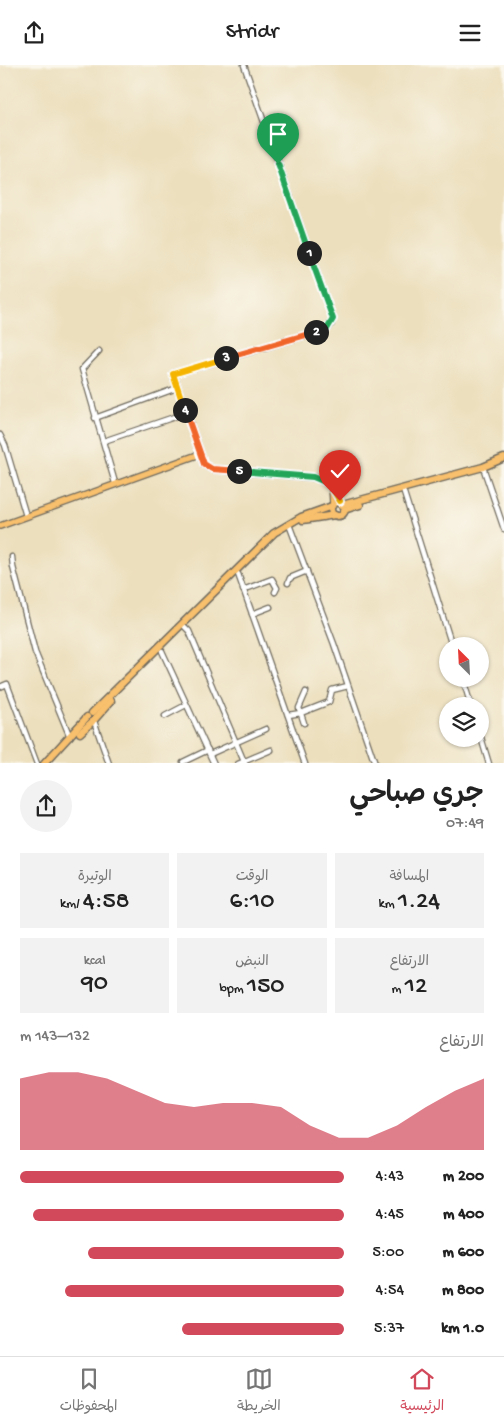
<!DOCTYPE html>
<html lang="ar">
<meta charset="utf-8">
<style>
body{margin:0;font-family:"Gochi Hand","Playpen Sans Arabic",sans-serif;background:#f2f2f2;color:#222;direction:rtl;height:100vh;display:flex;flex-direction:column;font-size:19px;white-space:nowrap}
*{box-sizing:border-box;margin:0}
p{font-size:16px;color:#767676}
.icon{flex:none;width:28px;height:28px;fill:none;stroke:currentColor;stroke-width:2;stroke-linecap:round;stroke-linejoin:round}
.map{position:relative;height:698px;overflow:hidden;direction:ltr}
.panel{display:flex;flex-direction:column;background:#fff;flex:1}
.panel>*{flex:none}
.needle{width:32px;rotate:336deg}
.fabs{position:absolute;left:439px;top:572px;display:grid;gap:10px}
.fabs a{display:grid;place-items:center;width:50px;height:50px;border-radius:50%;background:#fff;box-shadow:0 1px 4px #0004;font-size:25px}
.pin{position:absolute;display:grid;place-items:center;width:42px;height:42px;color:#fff;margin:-51px -21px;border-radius:50% 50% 50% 0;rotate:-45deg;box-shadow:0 0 5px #0007}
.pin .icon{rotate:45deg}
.km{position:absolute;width:25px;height:25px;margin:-12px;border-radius:50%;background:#222;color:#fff;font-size:14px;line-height:25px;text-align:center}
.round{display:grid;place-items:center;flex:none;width:52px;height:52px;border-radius:26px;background:#f2f2f2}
.headline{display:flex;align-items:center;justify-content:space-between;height:85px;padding:0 20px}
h1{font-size:28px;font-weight:600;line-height:38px}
.metrics{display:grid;grid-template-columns:repeat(3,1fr);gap:8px;height:85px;padding:5px 20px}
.metrics div{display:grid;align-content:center;border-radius:0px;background:#f2f2f2;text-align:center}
.metrics b{font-size:25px;font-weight:600}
.metrics small{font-size:14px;font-weight:400}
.metrics p{font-size:14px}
.chart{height:140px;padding:10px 20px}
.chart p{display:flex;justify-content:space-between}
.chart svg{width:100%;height:90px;margin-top:5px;fill:#d1495b;opacity:.7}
ul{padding:0 20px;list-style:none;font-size:16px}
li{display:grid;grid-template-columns:80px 60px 1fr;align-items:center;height:38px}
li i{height:12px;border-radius:6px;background:#d1495b}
header{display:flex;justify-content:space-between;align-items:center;height:65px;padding:0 20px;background:#fff;font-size:22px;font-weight:600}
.menu{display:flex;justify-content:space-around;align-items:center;height:70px;border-top:1px solid #e0e0e0;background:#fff;font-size:14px;color:#767676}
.menu a{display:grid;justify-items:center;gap:2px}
.menu .selected{color:#d1495b}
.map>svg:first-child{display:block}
</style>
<header><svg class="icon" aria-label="menu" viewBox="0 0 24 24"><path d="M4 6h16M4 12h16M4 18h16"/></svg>Stridr<svg class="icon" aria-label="share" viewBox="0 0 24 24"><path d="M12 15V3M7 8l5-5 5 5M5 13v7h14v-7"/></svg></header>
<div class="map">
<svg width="504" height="699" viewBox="0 0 504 699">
<rect width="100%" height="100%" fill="#fbf7ec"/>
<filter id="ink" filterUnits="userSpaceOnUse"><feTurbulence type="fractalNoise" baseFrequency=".02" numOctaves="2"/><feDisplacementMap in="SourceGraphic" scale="10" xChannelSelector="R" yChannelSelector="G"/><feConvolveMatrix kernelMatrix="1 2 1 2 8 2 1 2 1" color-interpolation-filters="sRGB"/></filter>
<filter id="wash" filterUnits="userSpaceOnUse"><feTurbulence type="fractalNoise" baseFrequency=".0096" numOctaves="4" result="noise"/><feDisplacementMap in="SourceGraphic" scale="20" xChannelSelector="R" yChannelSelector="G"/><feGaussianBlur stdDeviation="1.12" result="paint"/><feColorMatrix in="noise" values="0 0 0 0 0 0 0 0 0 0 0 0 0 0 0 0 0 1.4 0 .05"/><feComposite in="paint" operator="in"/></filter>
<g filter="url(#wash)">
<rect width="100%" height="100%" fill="#ecdfbd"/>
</g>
<g filter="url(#ink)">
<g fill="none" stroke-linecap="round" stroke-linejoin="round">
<!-- minor casing -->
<g stroke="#6f6a5e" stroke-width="7">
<g id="minor">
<polyline points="244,0 333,254 331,259"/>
<polyline points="99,286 82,304 115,418"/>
<polyline points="95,353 177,323"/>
<polyline points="0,370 5,380 26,451"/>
<polyline points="104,376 186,348"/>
<polyline points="484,405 504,464"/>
<polyline points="404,428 452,581"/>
<polyline points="290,462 334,579 375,699"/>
<polyline points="12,492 13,502 35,587 70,672"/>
<polyline points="238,509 305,699"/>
<polyline points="288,518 290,513 307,506"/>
<polyline points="243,525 272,514 277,523 275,527"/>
<polyline points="252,549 270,542"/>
<polyline points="185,562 189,566 245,699"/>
<polyline points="162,586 214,699"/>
<polyline points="463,614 471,641"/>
<polyline points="0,622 7,619 37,699"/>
<polyline points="288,650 301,648 329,637 332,625 348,621"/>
<polyline points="165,651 186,640"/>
<polyline points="94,656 109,699"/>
<polyline points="304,658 299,643 306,627"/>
<polyline points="480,669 489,699"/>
<polyline points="210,689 266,664"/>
<polyline points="183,697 208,685"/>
<polyline points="238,699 271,685"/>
</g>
</g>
<!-- major casing -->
<g stroke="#6f6a5e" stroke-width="8">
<g id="major">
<polyline points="331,259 327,264 173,309 204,399 212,404 321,413 331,419 341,439"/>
<polyline points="332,422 333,440"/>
<polyline points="0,461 200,389"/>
</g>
</g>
<!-- highway casing -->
<g stroke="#6f6a5e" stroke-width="9">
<g id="highway">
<circle cx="338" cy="444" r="7"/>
<polyline points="342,440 483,402 504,393"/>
<polyline points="344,445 360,440"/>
<polyline points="303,455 335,450"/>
<polyline points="92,648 274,468 301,452 332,441"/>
<polyline points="95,654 111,636"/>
<polyline points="80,668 92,657"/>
<polyline points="44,699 87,652"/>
</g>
</g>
<!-- minor -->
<use href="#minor" stroke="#fff" stroke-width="4.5"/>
<!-- major -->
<use href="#major" stroke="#f8bf6c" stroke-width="5.5"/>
<!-- highway -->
<use href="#highway" stroke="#f8bf6c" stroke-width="6"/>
</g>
</g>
<g fill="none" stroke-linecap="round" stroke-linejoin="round" filter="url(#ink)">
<!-- split-1 casing -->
<g stroke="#fff" stroke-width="10">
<polyline id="split-1" points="278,99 309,188"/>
</g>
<!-- split-2 casing -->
<g stroke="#fff" stroke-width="10">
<polyline id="split-2" points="309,188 333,254 327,264 316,267"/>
</g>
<!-- split-3 casing -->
<g stroke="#fff" stroke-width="10">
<polyline id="split-3" points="226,293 316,267"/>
</g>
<!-- split-4 casing -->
<g stroke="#fff" stroke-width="10">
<polyline id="split-4" points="185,345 173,309 226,293"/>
</g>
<!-- split-5 casing -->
<g stroke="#fff" stroke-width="10">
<polyline id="split-5" points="185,345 204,399 212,404 239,406"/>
</g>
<!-- split-6 casing -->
<g stroke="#fff" stroke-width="10">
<polyline id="split-6" points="239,406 313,412 330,419"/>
</g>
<!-- split-7 casing -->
<g stroke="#fff" stroke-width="10">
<polyline id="split-7" points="330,419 340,436"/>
</g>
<!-- split-1 -->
<use href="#split-1" stroke="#22a559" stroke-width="6"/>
<!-- split-2 -->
<use href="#split-2" stroke="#22a559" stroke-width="6"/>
<!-- split-3 -->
<use href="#split-3" stroke="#f0652b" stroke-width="6"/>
<!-- split-4 -->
<use href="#split-4" stroke="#f5b400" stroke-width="6"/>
<!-- split-5 -->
<use href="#split-5" stroke="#f0652b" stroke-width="6"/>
<!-- split-6 -->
<use href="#split-6" stroke="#22a559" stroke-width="6"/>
<!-- split-7 -->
<use href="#split-7" stroke="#f5b400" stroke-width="6"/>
</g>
</svg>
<div class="fabs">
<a><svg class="needle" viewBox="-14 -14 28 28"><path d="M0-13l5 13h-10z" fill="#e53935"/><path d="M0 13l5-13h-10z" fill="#767676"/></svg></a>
<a><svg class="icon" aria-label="layers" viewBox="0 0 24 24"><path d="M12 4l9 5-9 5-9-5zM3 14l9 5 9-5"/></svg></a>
</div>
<div class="pin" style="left:278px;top:99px;background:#1e9e55"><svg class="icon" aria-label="arrive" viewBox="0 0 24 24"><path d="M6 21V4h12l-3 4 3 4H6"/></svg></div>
<div class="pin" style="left:340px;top:436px;background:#d93025"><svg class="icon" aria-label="check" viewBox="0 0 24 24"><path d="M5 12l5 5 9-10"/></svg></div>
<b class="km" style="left:309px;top:188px">1</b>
<b class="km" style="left:316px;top:267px">2</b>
<b class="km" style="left:226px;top:293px">3</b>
<b class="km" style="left:185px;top:345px">4</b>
<b class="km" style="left:239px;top:406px">5</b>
</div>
<section class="panel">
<div class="headline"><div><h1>جري صباحي</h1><p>07:49</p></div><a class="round"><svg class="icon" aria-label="share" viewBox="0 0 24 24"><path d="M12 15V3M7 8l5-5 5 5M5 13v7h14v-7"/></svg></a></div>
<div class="metrics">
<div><p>المسافة</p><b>1.24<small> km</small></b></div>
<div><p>الوقت</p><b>6:10</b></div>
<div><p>الوتيرة</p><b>4:58<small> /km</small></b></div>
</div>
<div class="metrics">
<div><p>الارتفاع</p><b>12<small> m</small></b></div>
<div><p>النبض</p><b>150<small> bpm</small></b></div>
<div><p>kcal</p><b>90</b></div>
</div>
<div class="chart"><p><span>الارتفاع</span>132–143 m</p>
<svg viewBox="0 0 160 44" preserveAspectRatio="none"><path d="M0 44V9L10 6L20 6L30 9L40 15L50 21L60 23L70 21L80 21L90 23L100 32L110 38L120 38L130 32L140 23L150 15L160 9V44z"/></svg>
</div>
<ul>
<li><b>200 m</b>4:43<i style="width:100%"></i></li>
<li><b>400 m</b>4:45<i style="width:96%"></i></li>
<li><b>600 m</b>5:00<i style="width:79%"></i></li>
<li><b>800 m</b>4:54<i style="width:86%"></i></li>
<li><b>1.0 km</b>5:37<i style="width:50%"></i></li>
</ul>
</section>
<nav class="menu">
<a class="selected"><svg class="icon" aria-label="home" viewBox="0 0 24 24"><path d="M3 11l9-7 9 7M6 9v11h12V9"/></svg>الرئيسية</a>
<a><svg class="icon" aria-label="map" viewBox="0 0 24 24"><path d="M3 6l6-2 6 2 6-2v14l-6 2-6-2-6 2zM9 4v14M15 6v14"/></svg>الخريطة</a>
<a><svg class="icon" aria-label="saved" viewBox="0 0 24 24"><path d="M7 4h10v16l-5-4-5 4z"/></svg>المحفوظات</a>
</nav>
